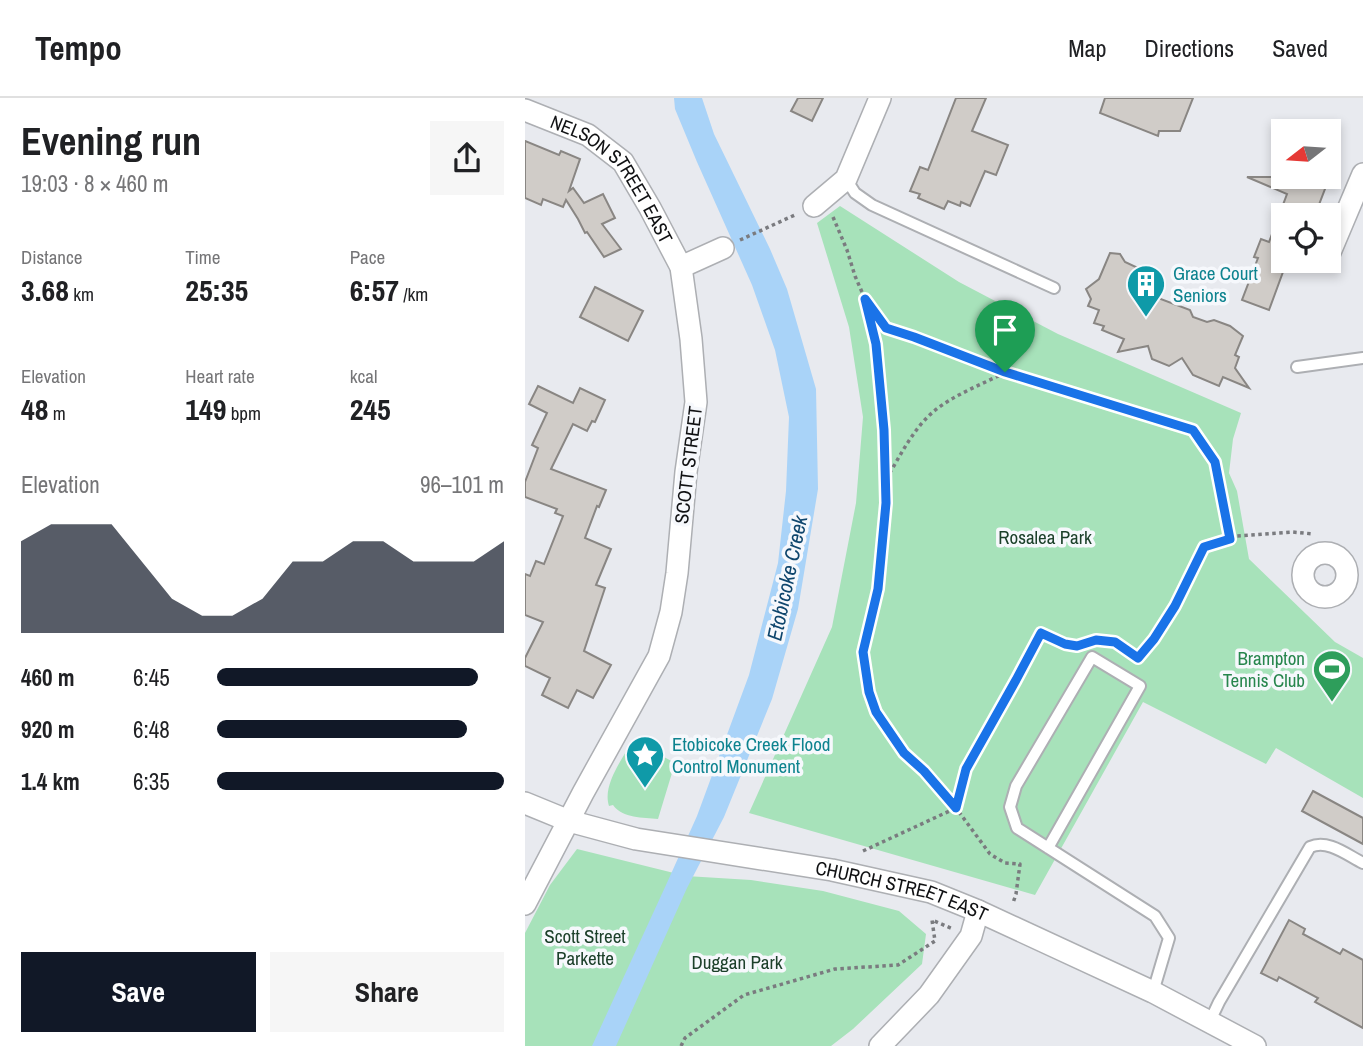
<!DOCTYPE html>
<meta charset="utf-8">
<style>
body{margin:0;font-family:"Archivo Narrow",sans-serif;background:#f6f6f6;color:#202124;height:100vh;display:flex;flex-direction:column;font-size:26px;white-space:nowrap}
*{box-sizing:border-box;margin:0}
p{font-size:23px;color:#757577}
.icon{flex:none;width:38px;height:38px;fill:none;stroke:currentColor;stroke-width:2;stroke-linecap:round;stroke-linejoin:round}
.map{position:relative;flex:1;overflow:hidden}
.sheet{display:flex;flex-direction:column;background:#fff;width:525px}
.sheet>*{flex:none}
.needle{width:46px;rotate:253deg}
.fabs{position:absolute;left:746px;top:21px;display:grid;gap:14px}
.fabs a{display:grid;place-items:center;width:70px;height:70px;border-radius:0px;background:#fff;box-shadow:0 4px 10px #0003;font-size:35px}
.pin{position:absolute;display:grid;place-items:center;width:60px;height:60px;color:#fff;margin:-72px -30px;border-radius:50% 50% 50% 0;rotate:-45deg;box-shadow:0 0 7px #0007}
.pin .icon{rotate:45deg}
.round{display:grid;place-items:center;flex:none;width:74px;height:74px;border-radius:0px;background:#f6f6f6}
.headline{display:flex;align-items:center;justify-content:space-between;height:119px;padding:0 21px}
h1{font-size:38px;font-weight:700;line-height:52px}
.stats{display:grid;grid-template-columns:repeat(3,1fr);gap:10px;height:119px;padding:7px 21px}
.stats div{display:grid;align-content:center}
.stats b{font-size:30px;font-weight:700}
.stats small{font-size:19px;font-weight:400}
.stats p{font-size:19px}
.chart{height:196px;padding:14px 21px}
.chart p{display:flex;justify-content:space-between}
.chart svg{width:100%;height:126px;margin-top:7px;fill:#111827;opacity:.7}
.cta{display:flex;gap:14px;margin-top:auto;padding:14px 21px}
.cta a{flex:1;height:80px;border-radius:0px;background:#111827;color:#fff;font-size:28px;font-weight:700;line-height:80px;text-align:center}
.cta a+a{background:#f6f6f6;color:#202124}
ul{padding:0 21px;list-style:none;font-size:23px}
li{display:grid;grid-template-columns:112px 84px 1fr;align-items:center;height:52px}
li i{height:18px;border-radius:9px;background:#111827}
header{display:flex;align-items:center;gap:42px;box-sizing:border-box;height:98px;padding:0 35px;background:#fff;border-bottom:2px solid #e0e0e0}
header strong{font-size:33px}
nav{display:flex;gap:38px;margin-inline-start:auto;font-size:24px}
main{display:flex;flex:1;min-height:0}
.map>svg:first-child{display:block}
</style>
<header>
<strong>Tempo</strong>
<nav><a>Map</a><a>Directions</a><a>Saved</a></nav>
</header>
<main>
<section class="sheet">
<div class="headline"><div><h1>Evening run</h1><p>19:03 · 8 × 460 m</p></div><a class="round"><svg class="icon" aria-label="share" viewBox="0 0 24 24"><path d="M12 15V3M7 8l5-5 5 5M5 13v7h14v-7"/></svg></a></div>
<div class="stats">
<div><p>Distance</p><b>3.68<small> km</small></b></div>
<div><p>Time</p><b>25:35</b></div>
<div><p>Pace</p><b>6:57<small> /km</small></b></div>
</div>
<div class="stats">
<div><p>Elevation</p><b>48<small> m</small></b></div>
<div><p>Heart rate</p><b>149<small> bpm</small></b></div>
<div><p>kcal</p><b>245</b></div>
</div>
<div class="chart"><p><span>Elevation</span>96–101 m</p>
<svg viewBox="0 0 160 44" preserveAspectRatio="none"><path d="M0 44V12L10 6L20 6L30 6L40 19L50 32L60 38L70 38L80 32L90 19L100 19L110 12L120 12L130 19L140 19L150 19L160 12V44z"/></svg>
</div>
<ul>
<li><b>460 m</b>6:45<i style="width:91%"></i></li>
<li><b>920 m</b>6:48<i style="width:87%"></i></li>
<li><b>1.4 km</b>6:35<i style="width:100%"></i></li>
</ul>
<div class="cta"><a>Save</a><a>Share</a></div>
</section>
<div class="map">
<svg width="838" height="948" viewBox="0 0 838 948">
<rect width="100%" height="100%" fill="#e8eaef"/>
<!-- green -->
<g fill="#a7e2ba">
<polygon points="315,108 434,184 533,236 716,315 708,341 704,375 712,393 724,461 810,544 838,560 838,700 751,650 741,666 618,604 510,797 224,715 307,529 331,405 338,319 324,229 292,125"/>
<path d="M 108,642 L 150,665 L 133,721 C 118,719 98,721 88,707 L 84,708 C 77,687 98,660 108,642 Z"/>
<polygon points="52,751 161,778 226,782 298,793 374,813 401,836 397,866 328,931 306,948 0,948 0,835 25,787"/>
</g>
<!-- water -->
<polygon fill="#a9d3f8" points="149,0 177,0 189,36 245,151 262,191 291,291 293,391 273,511 247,601 199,719 162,790 91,948 67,948 141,787 172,718 224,577 253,465 261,393 264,319 250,252 227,187 172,64 150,11"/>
<!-- building -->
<g fill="#d0ccc8" stroke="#898683" stroke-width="2">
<polygon points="273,0 298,0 287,23 266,13"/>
<polygon points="431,0 461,0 447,33 483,47 471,77 460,73 445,108 436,104 435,108 423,103 419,111 393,100 395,96 385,93 395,69 403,72"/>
<polygon points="580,0 668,0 655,33 634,33 633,38 575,15"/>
<polygon points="0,43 34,57 36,53 55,61 44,93 48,90 59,105 78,96 90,120 77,126 96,151 79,159 62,134 60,135 53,121 41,102 38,109 18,101 16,107 0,100"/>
<polygon points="722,79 791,79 803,83 790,117 758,117 758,163 762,163 744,212 717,202 733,160 729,159 736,141 744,144 762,96"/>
<polygon points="585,155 595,156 600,164 613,170 609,179 621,184 617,194 665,212 668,219 682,224 689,222 705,228 718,238 710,257 714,259 710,270 724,290 698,279 694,288 668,277 657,260 644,268 627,261 623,248 593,254 599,241 577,232 579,228 569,225 574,212 563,208 566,201 561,191 574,181"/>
<polygon points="70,189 118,213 103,243 55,219"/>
<polygon points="13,288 48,305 55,290 80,302 70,324 67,323 62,333 48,326 26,371 81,392 74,409 72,408 60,440 86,451 71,487 80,490 59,553 86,567 68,600 52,592 43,610 17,597 25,580 0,568 0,560 18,524 0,517 0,476 5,478 11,463 19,466 38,418 30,415 32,411 0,399 0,384 13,350 7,347 22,315 4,306"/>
<polygon points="788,693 838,720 838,746 777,713"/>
<polygon points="764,822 780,831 778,836 815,856 818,851 838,862 838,930 790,904 793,900 754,879 752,883 736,875"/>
</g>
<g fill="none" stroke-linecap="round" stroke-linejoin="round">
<!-- service casing -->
<g stroke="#adafb3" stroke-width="14">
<g id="service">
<polyline points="321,81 330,95 347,107 529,190"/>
<polyline points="772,269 838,260"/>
<polyline points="523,750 615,588 567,559 491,688 485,709 492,730 630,818 644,840 628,894"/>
<path d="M 685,923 L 694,904 L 785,749 C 803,741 822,757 838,765"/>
</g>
</g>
<!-- minor casing -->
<g stroke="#adafb3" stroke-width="24">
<g id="minor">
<path id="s1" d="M 0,12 L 63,37 L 98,64 L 125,110 L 156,169 L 166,241 L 171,304 L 161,374 L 152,475 L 146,514 L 134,558 L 58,695 L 0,806"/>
<polyline points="289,108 321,81 355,0"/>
<polyline points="803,159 838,76"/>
<polyline points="156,169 198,150"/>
<circle cx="800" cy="477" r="22"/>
<path id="s2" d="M 0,705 L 44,723 L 111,741 L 307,772 L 406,794 L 453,813 L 628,894 L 730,948"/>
<polyline points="355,948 404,897 446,838 453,813"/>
</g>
</g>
<!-- path -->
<g stroke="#7a7b7f" stroke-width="3.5" stroke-dasharray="3.5 3.5" stroke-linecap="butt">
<polyline points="308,119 322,152 330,178 340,201 351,246 359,332 361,405 353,491 338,554 344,594 351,614 379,655 399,673 431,710 465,756 480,765 495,766 491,796 488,805"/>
<polyline points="215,142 272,116"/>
<polyline points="342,203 361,230 389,239 480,274 668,332 690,364 705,441"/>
<path d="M 361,381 C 375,359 387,332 408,314 C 428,297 456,287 479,275"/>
<polyline points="573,542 590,544 613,560 629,541 650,508 679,449 711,438 767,434 789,436"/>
<path d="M 338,753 L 431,710 L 441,671 L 491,582 L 516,535 C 528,541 541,549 555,547"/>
<polyline points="156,948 160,940 219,897 310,871 373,867 410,843 407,822 428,831"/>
</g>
<!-- service -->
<use href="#service" stroke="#fff" stroke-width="10"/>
<!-- minor -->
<use href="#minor" stroke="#fff" stroke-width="21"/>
</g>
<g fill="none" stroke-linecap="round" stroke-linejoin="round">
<!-- route casing -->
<g stroke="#fff" stroke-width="14">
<polygon id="route" points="340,201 361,230 389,239 480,274 668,332 690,364 705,441 679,449 650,508 629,541 613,560 590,544 571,542 552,548 540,546 516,535 491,582 441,671 431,710 399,673 379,655 351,614 344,594 338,554 353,491 361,405 359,332 351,246"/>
</g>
<!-- route -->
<use href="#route" stroke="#1a73e8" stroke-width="9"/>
</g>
<!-- icons -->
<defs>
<g id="building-pin" transform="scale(2.0125)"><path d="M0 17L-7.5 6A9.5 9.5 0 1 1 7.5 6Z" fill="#0f9aa8" stroke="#f6f8fc"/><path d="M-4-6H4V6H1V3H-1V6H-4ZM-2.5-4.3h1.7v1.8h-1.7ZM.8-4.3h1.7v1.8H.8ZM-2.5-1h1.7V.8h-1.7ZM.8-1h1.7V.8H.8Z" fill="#fff"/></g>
<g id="stadium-pin" transform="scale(2.0125)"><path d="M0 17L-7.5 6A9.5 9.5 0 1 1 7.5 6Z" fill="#2e9e5b" stroke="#f6f8fc"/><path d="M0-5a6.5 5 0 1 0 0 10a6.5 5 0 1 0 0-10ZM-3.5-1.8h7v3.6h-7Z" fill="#fff"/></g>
<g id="sight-pin" transform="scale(2.0125)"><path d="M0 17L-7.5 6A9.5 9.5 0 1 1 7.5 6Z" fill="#0f9aa8" stroke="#f6f8fc"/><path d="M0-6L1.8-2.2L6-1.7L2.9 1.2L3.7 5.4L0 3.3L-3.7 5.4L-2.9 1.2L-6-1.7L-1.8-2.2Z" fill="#fff"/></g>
</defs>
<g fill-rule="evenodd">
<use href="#building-pin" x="621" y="186"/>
<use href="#stadium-pin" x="807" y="571"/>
<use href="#sight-pin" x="120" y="657"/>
</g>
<g text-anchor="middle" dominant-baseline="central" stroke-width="7" stroke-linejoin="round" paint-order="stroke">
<!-- street labels -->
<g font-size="19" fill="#101113" stroke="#f6f8fc">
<text stroke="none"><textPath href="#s1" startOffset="116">NELSON STREET EAST</textPath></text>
<text transform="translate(163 367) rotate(-83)">SCOTT STREET</text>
<text stroke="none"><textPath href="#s2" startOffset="388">CHURCH STREET EAST</textPath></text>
</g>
<!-- culture labels -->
<g font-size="19" fill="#0d838f" stroke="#f6f8fc" text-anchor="start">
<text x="648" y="175">Grace Court<tspan x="648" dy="22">Seniors</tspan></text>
<text x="147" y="646">Etobicoke Creek Flood<tspan x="147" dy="22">Control Monument</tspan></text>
</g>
<!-- park labels -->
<g font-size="19" fill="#1c402a" stroke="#f6f8fc">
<text x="520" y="439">Rosalea Park</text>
<text x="60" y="838">Scott Street<tspan x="60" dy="22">Parkette</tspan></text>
<text x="212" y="864">Duggan Park</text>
</g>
<!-- leisure labels -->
<g font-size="19" fill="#27864d" stroke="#f6f8fc" text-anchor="end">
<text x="780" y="560">Brampton<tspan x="780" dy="22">Tennis Club</tspan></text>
</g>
<!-- water labels -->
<g font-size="21" font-style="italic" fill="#0f466d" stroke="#f6f8fc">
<text transform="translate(262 480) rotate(-78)">Etobicoke Creek</text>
</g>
</g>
</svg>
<div class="fabs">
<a><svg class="needle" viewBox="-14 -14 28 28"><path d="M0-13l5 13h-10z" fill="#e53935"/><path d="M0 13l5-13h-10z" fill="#757577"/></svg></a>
<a><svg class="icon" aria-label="locate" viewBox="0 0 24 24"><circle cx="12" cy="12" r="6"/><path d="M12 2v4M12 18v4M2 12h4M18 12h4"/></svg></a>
</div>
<div class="pin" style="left:480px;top:274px;background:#1e9e55"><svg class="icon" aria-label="arrive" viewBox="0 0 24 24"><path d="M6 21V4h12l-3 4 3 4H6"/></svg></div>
</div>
</main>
